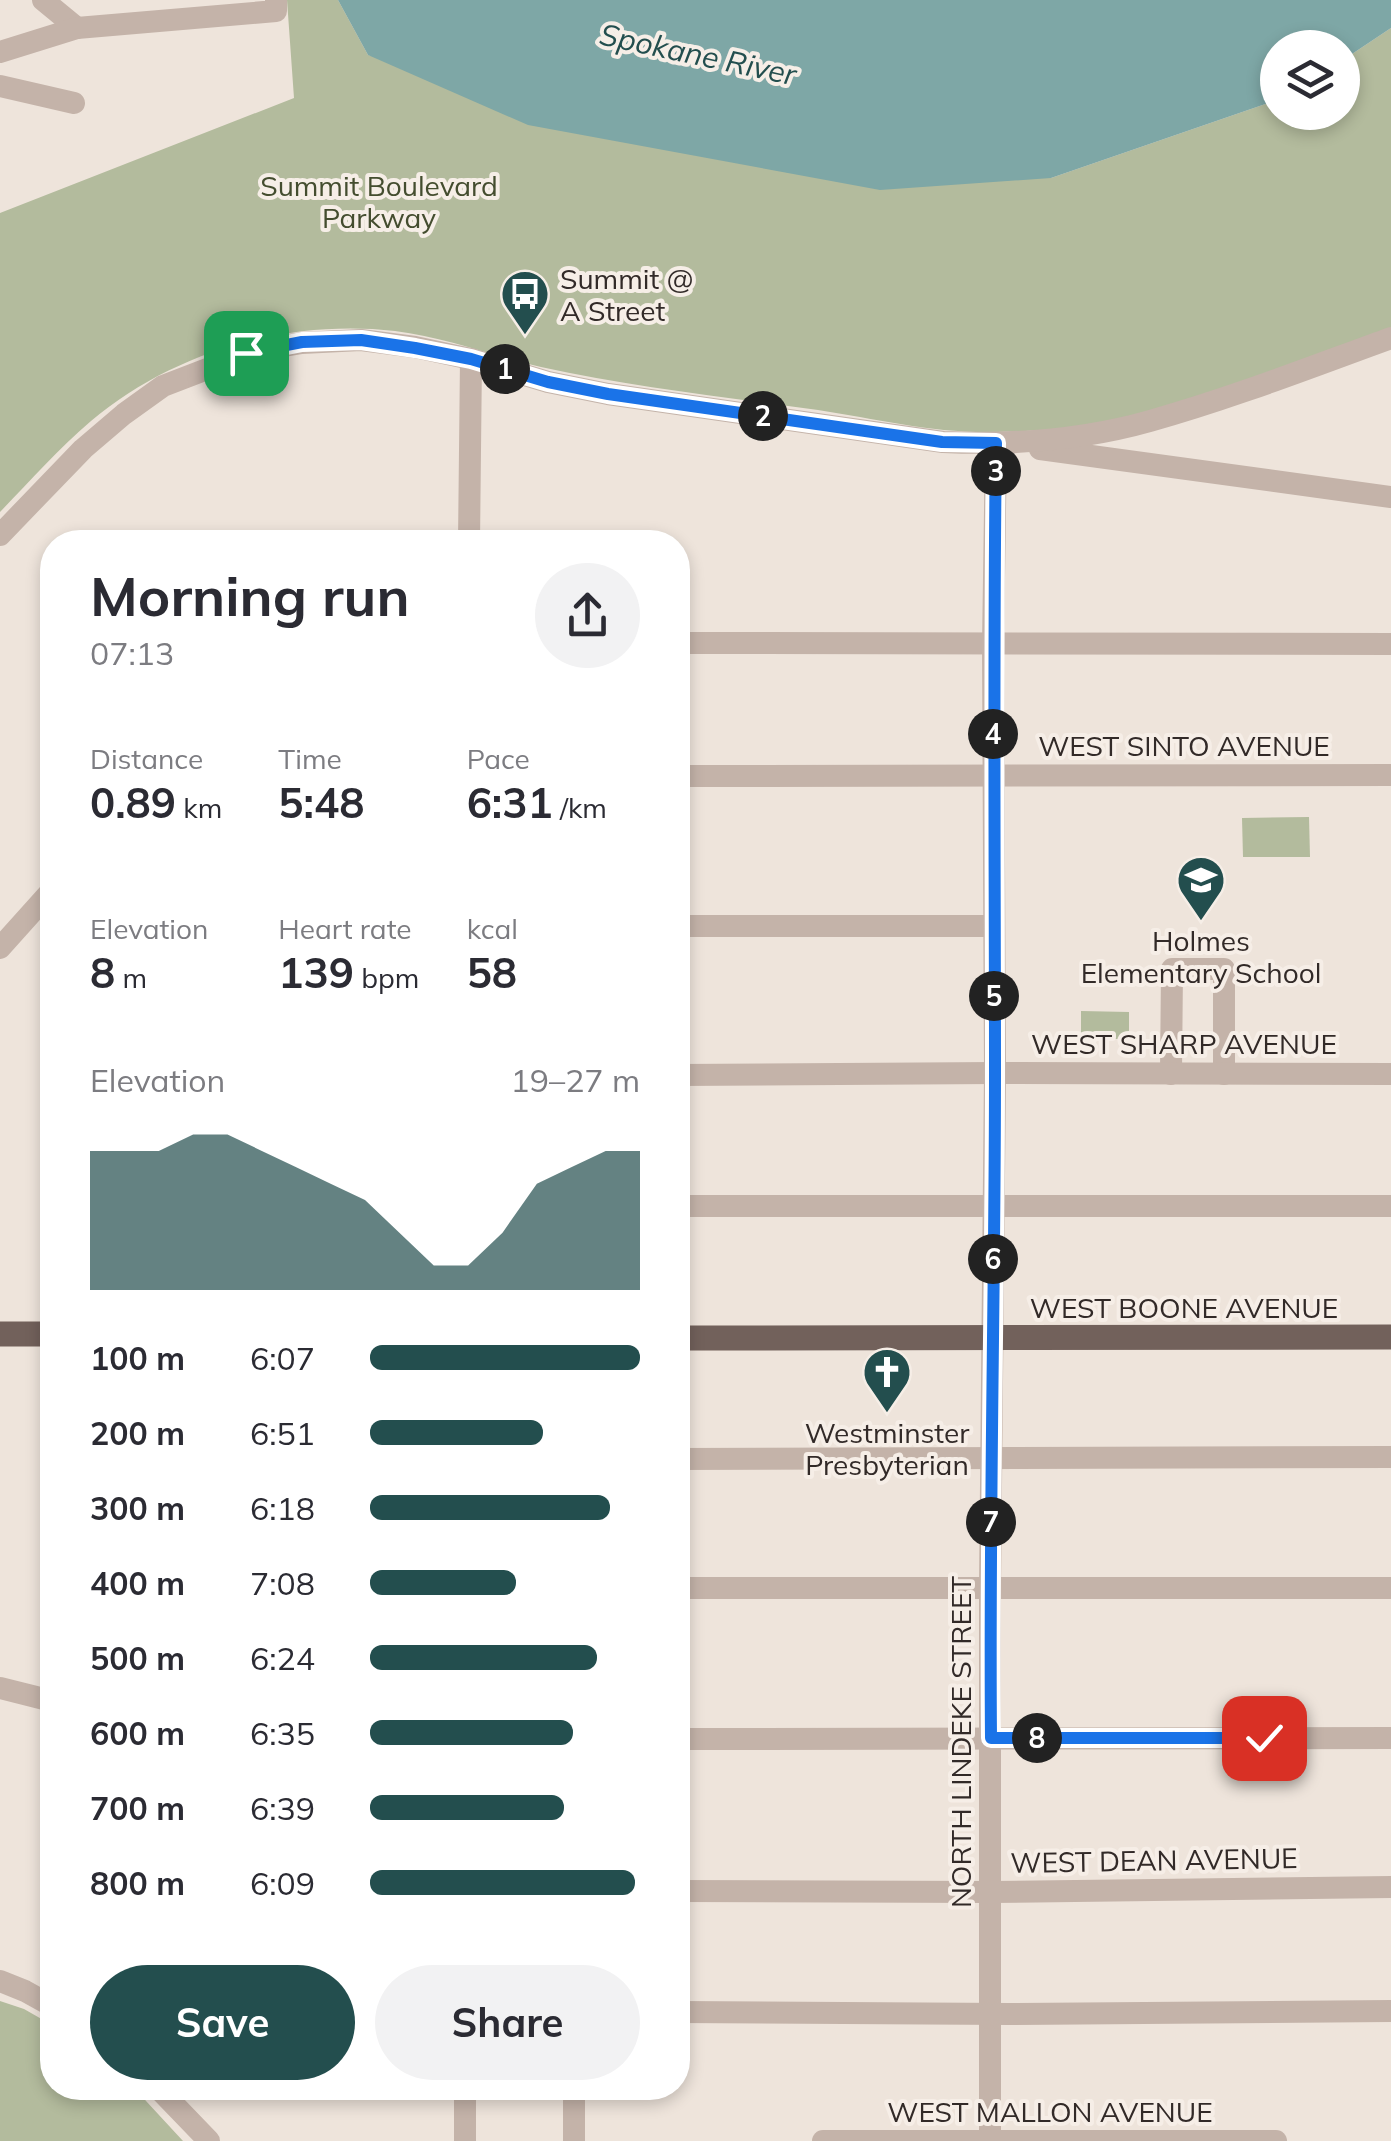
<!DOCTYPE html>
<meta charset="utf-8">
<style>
body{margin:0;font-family:Mulish,sans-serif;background:#f2f2f3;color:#2b2b33;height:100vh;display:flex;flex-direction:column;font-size:38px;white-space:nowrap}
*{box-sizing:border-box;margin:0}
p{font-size:32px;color:#7c7c81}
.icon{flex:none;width:55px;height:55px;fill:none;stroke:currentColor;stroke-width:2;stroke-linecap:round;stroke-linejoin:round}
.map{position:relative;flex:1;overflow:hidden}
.panel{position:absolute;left:40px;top:530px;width:650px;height:1570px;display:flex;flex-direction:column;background:#fff;border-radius:40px;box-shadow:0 5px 15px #0003}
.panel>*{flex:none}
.tools{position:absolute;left:1260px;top:30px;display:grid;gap:20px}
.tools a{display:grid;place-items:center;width:100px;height:100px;border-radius:50%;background:#fff;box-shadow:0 5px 15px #0003;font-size:50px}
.pin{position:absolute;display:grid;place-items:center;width:85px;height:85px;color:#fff;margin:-42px;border-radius:20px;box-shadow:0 5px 15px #0006}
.km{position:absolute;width:50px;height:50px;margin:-25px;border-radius:50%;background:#222;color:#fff;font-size:28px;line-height:50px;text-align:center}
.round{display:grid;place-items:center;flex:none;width:105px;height:105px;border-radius:52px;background:#f2f2f3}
.overview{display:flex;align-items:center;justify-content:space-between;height:170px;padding:0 50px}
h1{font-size:55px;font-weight:700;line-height:75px}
.figures{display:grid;grid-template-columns:repeat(3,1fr);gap:15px;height:170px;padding:10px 50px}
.figures div{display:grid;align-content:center}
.figures b{font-size:42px;font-weight:700}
.figures small{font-size:28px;font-weight:400}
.figures p{font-size:28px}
.chart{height:280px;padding:20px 50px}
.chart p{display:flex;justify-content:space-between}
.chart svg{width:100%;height:180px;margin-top:10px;fill:#234e4e;opacity:.7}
.primary-button{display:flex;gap:20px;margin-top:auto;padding:20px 50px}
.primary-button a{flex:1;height:115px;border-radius:60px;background:#234e4e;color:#fff;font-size:40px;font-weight:700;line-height:115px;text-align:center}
.primary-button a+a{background:#f2f2f3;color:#2b2b33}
ul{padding:0 50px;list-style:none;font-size:32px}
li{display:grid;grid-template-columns:160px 120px 1fr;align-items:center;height:75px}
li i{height:25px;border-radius:12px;background:#234e4e}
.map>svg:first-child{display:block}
</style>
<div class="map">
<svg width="1391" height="2141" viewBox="0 0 1391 2141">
<rect width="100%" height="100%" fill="#eee4db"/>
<!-- green -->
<g fill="#b3bb9d">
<path d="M 287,0 L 338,0 L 368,55 L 1051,178 L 1277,100 L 1278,112 L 1342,112 L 1343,60 L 1391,28 L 1391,329 C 1303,359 1216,395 1126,418 C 1085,428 1040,431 998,432 C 936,434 878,419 818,410 C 726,397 632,387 541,367 C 492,356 445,337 395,331 C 287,319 174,351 91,421 C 58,449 30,481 0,512 L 0,213 L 294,98 Z"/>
<polygon points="1309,817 1310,857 1243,857 1242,818"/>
<polygon points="1081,1011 1129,1012 1129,1039 1081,1039"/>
<polygon points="0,2001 24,2009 52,2025 52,2088 134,2088 183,2141 0,2141"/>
</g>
<!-- water -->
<polygon fill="#7ea7a6" points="338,0 1391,0 1391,28 1343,60 1342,48 1278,48 1277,100 1051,178 880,190 528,125 368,55"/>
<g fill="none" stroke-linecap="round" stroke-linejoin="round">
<!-- minor -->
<g stroke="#c4b3a9" stroke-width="22">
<polyline points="43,0 77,28"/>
<polyline points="0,52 77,28 276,11 276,0"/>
<polyline points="0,86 74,103"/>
<polyline points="1040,449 1391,497"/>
<path d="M 0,535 L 83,449 L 124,414 L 163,386 L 254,351 L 302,343 L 361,340 L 415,347 L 471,359 L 548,382 L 608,394 L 943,442 C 1011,445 1083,440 1150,421 C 1232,398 1311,367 1391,338"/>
<polyline points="469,542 471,359"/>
<polyline points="678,643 1391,644"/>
<polyline points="678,776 1391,775"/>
<polyline points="678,926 994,926"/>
<polyline points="0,948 52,890"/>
<polyline points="1171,1074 1172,969 1224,969 1224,1074"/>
<polyline points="678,1075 995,1073 1391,1074"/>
<polyline points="678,1206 1391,1206"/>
<polyline points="678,1459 1391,1457"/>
<polyline points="678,1588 1391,1588"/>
<polyline points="0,1688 52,1701"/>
<polyline points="678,1739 1391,1738"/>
<polyline points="678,1891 990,1892 1391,1887"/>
<polyline points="0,1981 25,1991 52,2006"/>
<polyline points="678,2012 1008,2014 1391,2011"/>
<polyline points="158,2088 209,2141"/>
<polyline points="574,2088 574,2141"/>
<polyline points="465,2141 465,2088"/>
<polyline points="823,2141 1276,2141"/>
<polyline points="990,2141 990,1588 995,1073 993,645 996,443"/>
</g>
<!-- major -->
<g stroke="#72615b" stroke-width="25">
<polyline points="0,1334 52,1334"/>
<polyline points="678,1338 1391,1337"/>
</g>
</g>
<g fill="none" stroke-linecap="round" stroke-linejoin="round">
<!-- route casing -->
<g stroke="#fff" stroke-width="20">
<path id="route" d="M 246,353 L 302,342 L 361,340 L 415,348 L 471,359 L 548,382 L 608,394 L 942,442 L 996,443 C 993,653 995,862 995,1072 C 995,1294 989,1516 991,1738 L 1264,1738"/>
</g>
<!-- route -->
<use href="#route" stroke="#1a73e8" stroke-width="12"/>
</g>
<!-- icons -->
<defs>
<g id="bus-pin" transform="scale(2.5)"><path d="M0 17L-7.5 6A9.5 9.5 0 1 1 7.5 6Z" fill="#234e4e" stroke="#f6eee7"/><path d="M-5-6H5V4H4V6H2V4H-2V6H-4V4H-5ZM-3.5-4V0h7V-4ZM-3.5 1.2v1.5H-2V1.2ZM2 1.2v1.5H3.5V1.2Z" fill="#fff"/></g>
<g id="school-pin" transform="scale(2.5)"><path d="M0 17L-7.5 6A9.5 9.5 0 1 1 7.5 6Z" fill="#234e4e" stroke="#f6eee7"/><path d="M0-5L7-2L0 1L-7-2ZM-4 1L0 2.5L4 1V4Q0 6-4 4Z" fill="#fff"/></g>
<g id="church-pin" transform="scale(2.5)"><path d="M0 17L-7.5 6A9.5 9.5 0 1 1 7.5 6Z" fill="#234e4e" stroke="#f6eee7"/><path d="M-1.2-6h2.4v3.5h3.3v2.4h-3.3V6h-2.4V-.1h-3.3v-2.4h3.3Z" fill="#fff"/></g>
</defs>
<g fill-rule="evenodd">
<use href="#bus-pin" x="525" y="294"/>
<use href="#school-pin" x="1201" y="880"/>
<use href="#church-pin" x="887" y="1372"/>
</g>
<g text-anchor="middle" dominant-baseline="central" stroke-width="8" stroke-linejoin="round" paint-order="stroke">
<!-- park labels -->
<g font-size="28" fill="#444d2f" stroke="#f6eee7">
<text x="379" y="185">Summit Boulevard<tspan x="379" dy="32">Parkway</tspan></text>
</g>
<!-- poi labels -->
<g font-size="28" fill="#322a28" stroke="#f6eee7">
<text x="560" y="278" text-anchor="start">Summit @<tspan x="560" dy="32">A Street</tspan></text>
<text x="1201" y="940">Holmes<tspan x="1201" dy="32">Elementary School</tspan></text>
<text x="887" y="1432">Westminster<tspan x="887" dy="32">Presbyterian</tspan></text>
</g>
<!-- street labels -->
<g font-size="28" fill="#322a28" stroke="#f6eee7">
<text x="1184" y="745">WEST SINTO AVENUE</text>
<text x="1184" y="1043">WEST SHARP AVENUE</text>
<text x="1184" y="1307">WEST BOONE AVENUE</text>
<text transform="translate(960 1742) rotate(-90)">NORTH LINDEKE STREET</text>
<text transform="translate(1154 1860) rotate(-1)">WEST DEAN AVENUE</text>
<text x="1050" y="2111">WEST MALLON AVENUE</text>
</g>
<!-- water labels -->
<g font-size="30" font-style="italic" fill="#234e4e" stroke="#f6eee7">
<text transform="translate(698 54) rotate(12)">Spokane River</text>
</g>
</g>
</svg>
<div class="tools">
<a><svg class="icon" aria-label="layers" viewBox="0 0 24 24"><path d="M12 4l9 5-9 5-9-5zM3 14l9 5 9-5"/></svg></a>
</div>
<div class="pin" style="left:246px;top:353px;background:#1e9e55"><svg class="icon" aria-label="arrive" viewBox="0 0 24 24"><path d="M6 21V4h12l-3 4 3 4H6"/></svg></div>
<div class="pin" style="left:1264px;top:1738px;background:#d93025"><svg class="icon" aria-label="check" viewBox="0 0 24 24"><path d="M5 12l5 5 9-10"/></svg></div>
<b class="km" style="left:505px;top:369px">1</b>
<b class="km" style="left:763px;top:416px">2</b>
<b class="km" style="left:996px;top:471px">3</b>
<b class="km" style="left:993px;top:734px">4</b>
<b class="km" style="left:994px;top:996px">5</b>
<b class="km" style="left:993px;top:1259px">6</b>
<b class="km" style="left:991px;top:1522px">7</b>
<b class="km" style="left:1037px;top:1738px">8</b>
<section class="panel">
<div class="overview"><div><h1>Morning run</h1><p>07:13</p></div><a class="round"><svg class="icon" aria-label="share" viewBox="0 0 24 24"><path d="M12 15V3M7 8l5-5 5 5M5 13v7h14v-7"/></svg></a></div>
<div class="figures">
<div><p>Distance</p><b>0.89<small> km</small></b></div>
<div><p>Time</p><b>5:48</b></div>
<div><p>Pace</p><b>6:31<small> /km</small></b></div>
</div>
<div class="figures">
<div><p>Elevation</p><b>8<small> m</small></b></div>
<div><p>Heart rate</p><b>139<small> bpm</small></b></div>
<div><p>kcal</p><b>58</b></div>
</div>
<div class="chart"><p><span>Elevation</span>19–27 m</p>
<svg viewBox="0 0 160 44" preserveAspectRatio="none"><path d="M0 44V10L10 10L20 10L30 6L40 6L50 10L60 14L70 18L80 22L90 30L100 38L110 38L120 30L130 18L140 14L150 10L160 10V44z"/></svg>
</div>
<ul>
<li><b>100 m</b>6:07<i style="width:100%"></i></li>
<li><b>200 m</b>6:51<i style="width:64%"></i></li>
<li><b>300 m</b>6:18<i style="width:89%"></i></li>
<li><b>400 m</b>7:08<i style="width:54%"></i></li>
<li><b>500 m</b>6:24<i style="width:84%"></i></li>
<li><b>600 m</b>6:35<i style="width:75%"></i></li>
<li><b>700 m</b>6:39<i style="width:72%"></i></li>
<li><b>800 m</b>6:09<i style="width:98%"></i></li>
</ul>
<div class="primary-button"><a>Save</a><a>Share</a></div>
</section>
</div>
